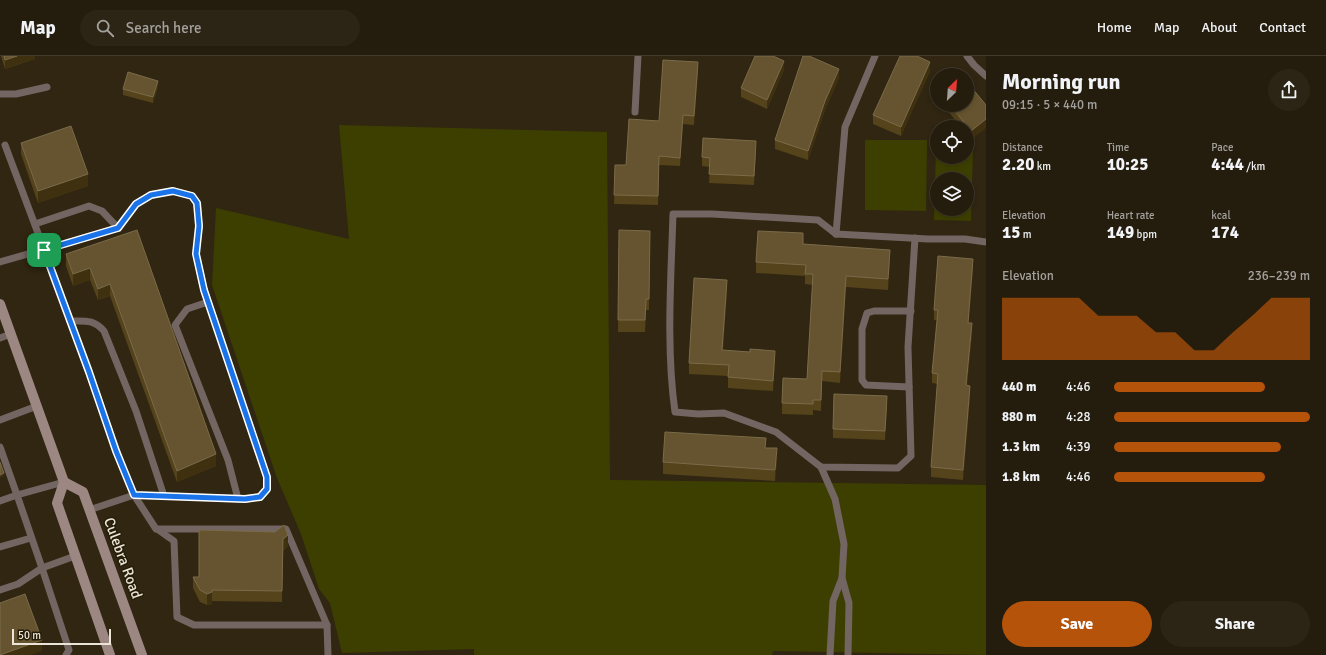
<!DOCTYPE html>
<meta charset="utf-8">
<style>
body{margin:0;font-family:Signika,sans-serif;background:#2c2516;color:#f1f3f6;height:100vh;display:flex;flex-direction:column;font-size:15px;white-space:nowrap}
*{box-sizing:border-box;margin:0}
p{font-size:13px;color:#a3a19d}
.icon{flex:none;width:22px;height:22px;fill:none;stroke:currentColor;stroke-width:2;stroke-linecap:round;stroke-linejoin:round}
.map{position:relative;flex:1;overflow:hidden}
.side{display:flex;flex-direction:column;background:#241c0d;width:340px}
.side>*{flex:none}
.needle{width:26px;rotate:25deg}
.fabs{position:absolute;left:930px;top:12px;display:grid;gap:8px}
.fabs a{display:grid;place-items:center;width:44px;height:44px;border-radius:50%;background:#241c0d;box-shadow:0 2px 6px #0003,0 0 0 1px #413a2e;font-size:20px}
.scale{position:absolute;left:12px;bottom:10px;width:99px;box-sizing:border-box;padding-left:4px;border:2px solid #ebe4d7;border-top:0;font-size:11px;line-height:14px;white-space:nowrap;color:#ebe4d7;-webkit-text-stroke:3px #261d08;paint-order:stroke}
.pin{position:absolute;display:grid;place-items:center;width:34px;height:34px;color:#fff;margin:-17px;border-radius:8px;box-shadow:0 2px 6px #0006}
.round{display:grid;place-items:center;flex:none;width:42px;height:42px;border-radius:21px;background:#2c2516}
.overview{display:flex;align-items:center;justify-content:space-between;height:68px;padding:0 16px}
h1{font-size:22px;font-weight:700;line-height:30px}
.stats{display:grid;grid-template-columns:repeat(3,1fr);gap:6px;height:68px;padding:4px 16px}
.stats div{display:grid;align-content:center}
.stats b{font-size:17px;font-weight:700}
.stats small{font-size:11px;font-weight:400}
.stats p{font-size:11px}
.chart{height:112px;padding:8px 16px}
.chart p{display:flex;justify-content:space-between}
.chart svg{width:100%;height:72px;margin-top:4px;fill:#b45309;opacity:.7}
.button{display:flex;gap:8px;margin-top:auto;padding:8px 16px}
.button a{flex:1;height:46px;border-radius:24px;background:#b45309;color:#fff;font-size:16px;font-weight:700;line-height:46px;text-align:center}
.button a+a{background:#2c2516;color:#f1f3f6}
ul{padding:0 16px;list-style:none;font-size:13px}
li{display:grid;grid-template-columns:64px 48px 1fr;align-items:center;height:30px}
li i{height:10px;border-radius:5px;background:#b45309}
header{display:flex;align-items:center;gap:24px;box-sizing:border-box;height:56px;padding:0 20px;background:#241c0d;border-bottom:1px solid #413a2e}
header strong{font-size:19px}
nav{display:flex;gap:22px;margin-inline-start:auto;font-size:14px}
.search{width:280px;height:36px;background:#2c2516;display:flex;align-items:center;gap:10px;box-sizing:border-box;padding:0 14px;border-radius:22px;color:#a3a19d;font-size:15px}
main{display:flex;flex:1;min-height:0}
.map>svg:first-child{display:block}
</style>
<header>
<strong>Map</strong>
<div class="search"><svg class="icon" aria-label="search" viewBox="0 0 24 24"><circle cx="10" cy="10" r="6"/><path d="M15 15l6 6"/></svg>Search here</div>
<nav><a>Home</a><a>Map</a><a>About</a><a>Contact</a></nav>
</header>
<main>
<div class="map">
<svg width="986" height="599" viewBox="0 0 986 599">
<rect width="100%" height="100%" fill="#302611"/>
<!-- green -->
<g fill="#3d3f00" fill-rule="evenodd">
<polygon points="339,69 607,76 610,424 986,429 986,599 773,595 772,599 474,599 474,593 342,597 330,547 319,533 301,478 277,422 212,229 216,152 349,183"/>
<polygon points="865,84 927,84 926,155 865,154"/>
<path d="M 936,92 L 937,92 L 937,101 L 967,101 L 967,93 L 973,93 L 971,165 L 934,164 ZM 937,123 L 967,123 L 967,153 L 937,153 Z"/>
</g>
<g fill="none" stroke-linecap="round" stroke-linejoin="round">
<!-- lane -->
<g stroke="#726562" stroke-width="7">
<polyline points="875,0 845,71 836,178 928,183 965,183 986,186"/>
<polyline points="967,0 974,9 986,20"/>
<polyline points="0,38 16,38 47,31"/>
<polyline points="635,56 638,0"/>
<polyline points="35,168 89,150 102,155 118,172"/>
<path d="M 836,178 L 818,164 L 712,158 L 673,158 C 671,223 666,292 675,356 L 698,358 L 724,357 L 776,376 L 821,411 L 898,412 L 911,400 L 908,291 L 915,182"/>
<path d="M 0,206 L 118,172 L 136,148 L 151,139 L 173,135 L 192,140 L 197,147 L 199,170 L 196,198 L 204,234 L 267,421 L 267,433 L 260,441 L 245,443 L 134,439 C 117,399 104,358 89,317 C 62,240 33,164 5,89"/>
<polyline points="208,246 187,253 175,269 228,404 238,443"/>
<path d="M 70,265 C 85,265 93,263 104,275 L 136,355 L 164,440"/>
<polyline points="0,282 11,278"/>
<polyline points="909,331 866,329 862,324 862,273 867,257 874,255 911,255"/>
<polyline points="0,364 37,350"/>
<polyline points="0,391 17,439 0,445"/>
<polyline points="821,411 835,443 844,488 842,522 833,545 830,599"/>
<polyline points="89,454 134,439 156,473 286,473 327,569 328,599"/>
<polyline points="157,473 174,485 177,561 194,569 327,569"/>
<polyline points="0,491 31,482"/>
<polyline points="842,522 849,547 848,599"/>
<polyline points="0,534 18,528 42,512 17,439 64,426"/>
<polyline points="66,599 69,594 42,512 75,500"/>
</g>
<!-- secondary -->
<g stroke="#9c8783" stroke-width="10">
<polyline points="0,248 64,426 57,447 110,599"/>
<polyline points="64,426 83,436 142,599"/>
</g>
</g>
<!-- wall -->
<g fill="#54431b">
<polygon points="1,0 35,0 35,3 5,13"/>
<polygon points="784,14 767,53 741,41 741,32"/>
<polygon points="698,15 694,69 683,68 680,110 659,109 658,149 614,148 615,109 626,109"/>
<polygon points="930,15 901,80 873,68 873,59"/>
<polygon points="839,22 825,54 808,104 775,93 775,84"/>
<polygon points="158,31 153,47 123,39 123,33"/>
<polygon points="943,49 986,49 971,84 967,79 967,71 961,71"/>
<polygon points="21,87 88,130 38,147 21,98"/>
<polygon points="756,94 754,129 709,127 710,111 702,110 702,101"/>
<polygon points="137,174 216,410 177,426 110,240 98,244 90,224 73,230 66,210 66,198"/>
<polygon points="619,174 650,175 649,254 646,254 645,276 618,276"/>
<polygon points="803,188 890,204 888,234 846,231 840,327 822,325 821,355 813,354 813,359 782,358 782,347 807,323 813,229 805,228 805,220 756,217 756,206"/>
<polygon points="973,213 968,267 972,277 967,329 970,340 963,424 931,421 931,411 938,328 932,327 932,317 937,264 934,264 934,254"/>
<polygon points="727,235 723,295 775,306 773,335 728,332 728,320 689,318 689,307"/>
<polygon points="887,349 885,384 833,382 833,373"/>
<polygon points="766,392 777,404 775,425 663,418 663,406"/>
<polygon points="288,490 283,495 282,546 212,545 212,548 207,549 200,546 193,532 193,521 199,521"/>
</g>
<!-- shaded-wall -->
<g fill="#3f300f">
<polygon points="17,0 35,0 35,3 5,13 5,4"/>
<polygon points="784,5 784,14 767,53 767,44"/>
<polygon points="698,6 698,15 694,69 694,60"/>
<polygon points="930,6 930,15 901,80 901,71"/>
<polygon points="839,13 839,22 825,54 808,104 808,95 825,45"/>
<polygon points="158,25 158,31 153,47 153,41"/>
<polygon points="683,59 683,68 680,110 680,102"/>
<polygon points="986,63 986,72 971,84 971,75"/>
<polygon points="88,118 88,130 38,147 38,135"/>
<polygon points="890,194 890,204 888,234 888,223"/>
<polygon points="973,203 973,213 968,277 968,267"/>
<polygon points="90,212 90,224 73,230 73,218"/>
<polygon points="846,220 846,231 840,327 840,316"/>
<polygon points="727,224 727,235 722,305 722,294"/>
<polygon points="110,228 110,240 98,244 98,233"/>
<polygon points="972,267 972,277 966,339 966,329"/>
<polygon points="775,295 775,306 773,335 773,325"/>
<polygon points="970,330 970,340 963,424 963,414"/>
<polygon points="887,340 887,349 885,384 885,375"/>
<polygon points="777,392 777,404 775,425 775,414"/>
<polygon points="216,398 216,410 177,426 177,415"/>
<polygon points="4,417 4,420 0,422 0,419"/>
<polygon points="288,479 288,490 283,495 282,546 283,483"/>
<polygon points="212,536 212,548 207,549 207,538"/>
<polygon points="42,584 42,595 31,599 0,599"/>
</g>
<!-- building -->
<g fill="#65542f" stroke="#7a6b4a">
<polygon points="4,0 17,0 5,4"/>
<polygon points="755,0 773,0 784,5 767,44 741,32"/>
<polygon points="803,0 809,0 839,13 825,45 808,95 775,84"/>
<polygon points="900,0 917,0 930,6 901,71 873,59"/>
<polygon points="663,4 698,6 694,60 683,59 680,102 659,100 658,140 614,139 615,109 626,109 629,63 659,65"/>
<polygon points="128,16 158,25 153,41 123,33"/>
<polygon points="967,26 986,49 986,63 971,75 950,49 967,49"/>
<polygon points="71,70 88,118 38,135 21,87"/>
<polygon points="703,82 756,85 754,120 709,118 710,102 702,101"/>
<polygon points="137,174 216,398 177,415 110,228 98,233 90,212 73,218 66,198"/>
<polygon points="619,174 650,175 649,243 646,243 645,264 618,264"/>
<polygon points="758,175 803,177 803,188 890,194 888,223 846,220 840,316 822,315 821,344 813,344 813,348 782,347 783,322 807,323 813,218 805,218 806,209 756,206"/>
<polygon points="938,200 973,203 968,267 972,267 966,329 970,330 963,414 931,411 938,318 932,317 938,254 934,254"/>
<polygon points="694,222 727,224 722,294 750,296 750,293 775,295 773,325 728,321 729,309 689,307"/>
<polygon points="834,338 887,340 885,375 833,373"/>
<polygon points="665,376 766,382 765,392 777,392 775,414 663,406"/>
<polygon points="0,406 4,417 0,419"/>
<polygon points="284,469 288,479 283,483 282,535 212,534 212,536 207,538 200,534 193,521 199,521 199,474 275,476"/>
<polygon points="25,538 42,584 0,599 0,547"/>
</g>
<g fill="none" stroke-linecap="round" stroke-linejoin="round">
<!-- route casing -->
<g stroke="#fff" stroke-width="8">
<polygon id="route" points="173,135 192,140 197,147 199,170 196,198 204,234 267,421 267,433 260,441 245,443 134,439 116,395 89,316 44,194 118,172 136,148 151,139"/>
</g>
<!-- route -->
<use href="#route" stroke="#1a73e8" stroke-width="5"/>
</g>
<g text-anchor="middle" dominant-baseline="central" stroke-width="3" stroke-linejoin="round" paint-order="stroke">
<!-- street labels -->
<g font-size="15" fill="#ebe4d7" stroke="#261d08">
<text transform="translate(123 502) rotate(70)">Culebra Road</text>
</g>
</g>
</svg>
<div class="fabs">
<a><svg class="needle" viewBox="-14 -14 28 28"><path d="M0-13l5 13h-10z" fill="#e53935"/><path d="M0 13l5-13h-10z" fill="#a3a19d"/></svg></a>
<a><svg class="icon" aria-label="locate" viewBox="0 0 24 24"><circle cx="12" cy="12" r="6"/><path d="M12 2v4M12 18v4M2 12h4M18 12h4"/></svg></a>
<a><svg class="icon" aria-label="layers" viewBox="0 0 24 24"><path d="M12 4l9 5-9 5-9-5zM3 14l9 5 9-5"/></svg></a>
</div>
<div class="scale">50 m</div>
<div class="pin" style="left:44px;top:194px;background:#1e9e55"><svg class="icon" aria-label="arrive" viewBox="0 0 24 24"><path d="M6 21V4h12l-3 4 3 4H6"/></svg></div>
</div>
<section class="side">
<div class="overview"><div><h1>Morning run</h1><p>09:15 · 5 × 440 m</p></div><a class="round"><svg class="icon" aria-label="share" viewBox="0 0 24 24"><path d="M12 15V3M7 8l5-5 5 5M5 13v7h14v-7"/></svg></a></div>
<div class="stats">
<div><p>Distance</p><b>2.20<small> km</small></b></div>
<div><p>Time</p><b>10:25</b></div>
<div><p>Pace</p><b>4:44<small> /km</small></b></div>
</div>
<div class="stats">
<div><p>Elevation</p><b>15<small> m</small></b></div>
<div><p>Heart rate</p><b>149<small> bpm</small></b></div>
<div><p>kcal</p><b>174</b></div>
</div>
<div class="chart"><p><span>Elevation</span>236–239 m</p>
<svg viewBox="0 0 160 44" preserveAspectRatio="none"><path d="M0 44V6L10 6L20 6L30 6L40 6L50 17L60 17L70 17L80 27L90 27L100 38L110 38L120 27L130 17L140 6L150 6L160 6V44z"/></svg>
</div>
<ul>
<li><b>440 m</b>4:46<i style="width:77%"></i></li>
<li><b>880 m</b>4:28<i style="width:100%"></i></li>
<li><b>1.3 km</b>4:39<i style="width:85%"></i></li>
<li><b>1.8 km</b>4:46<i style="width:77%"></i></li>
</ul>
<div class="button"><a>Save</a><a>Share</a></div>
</section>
</main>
